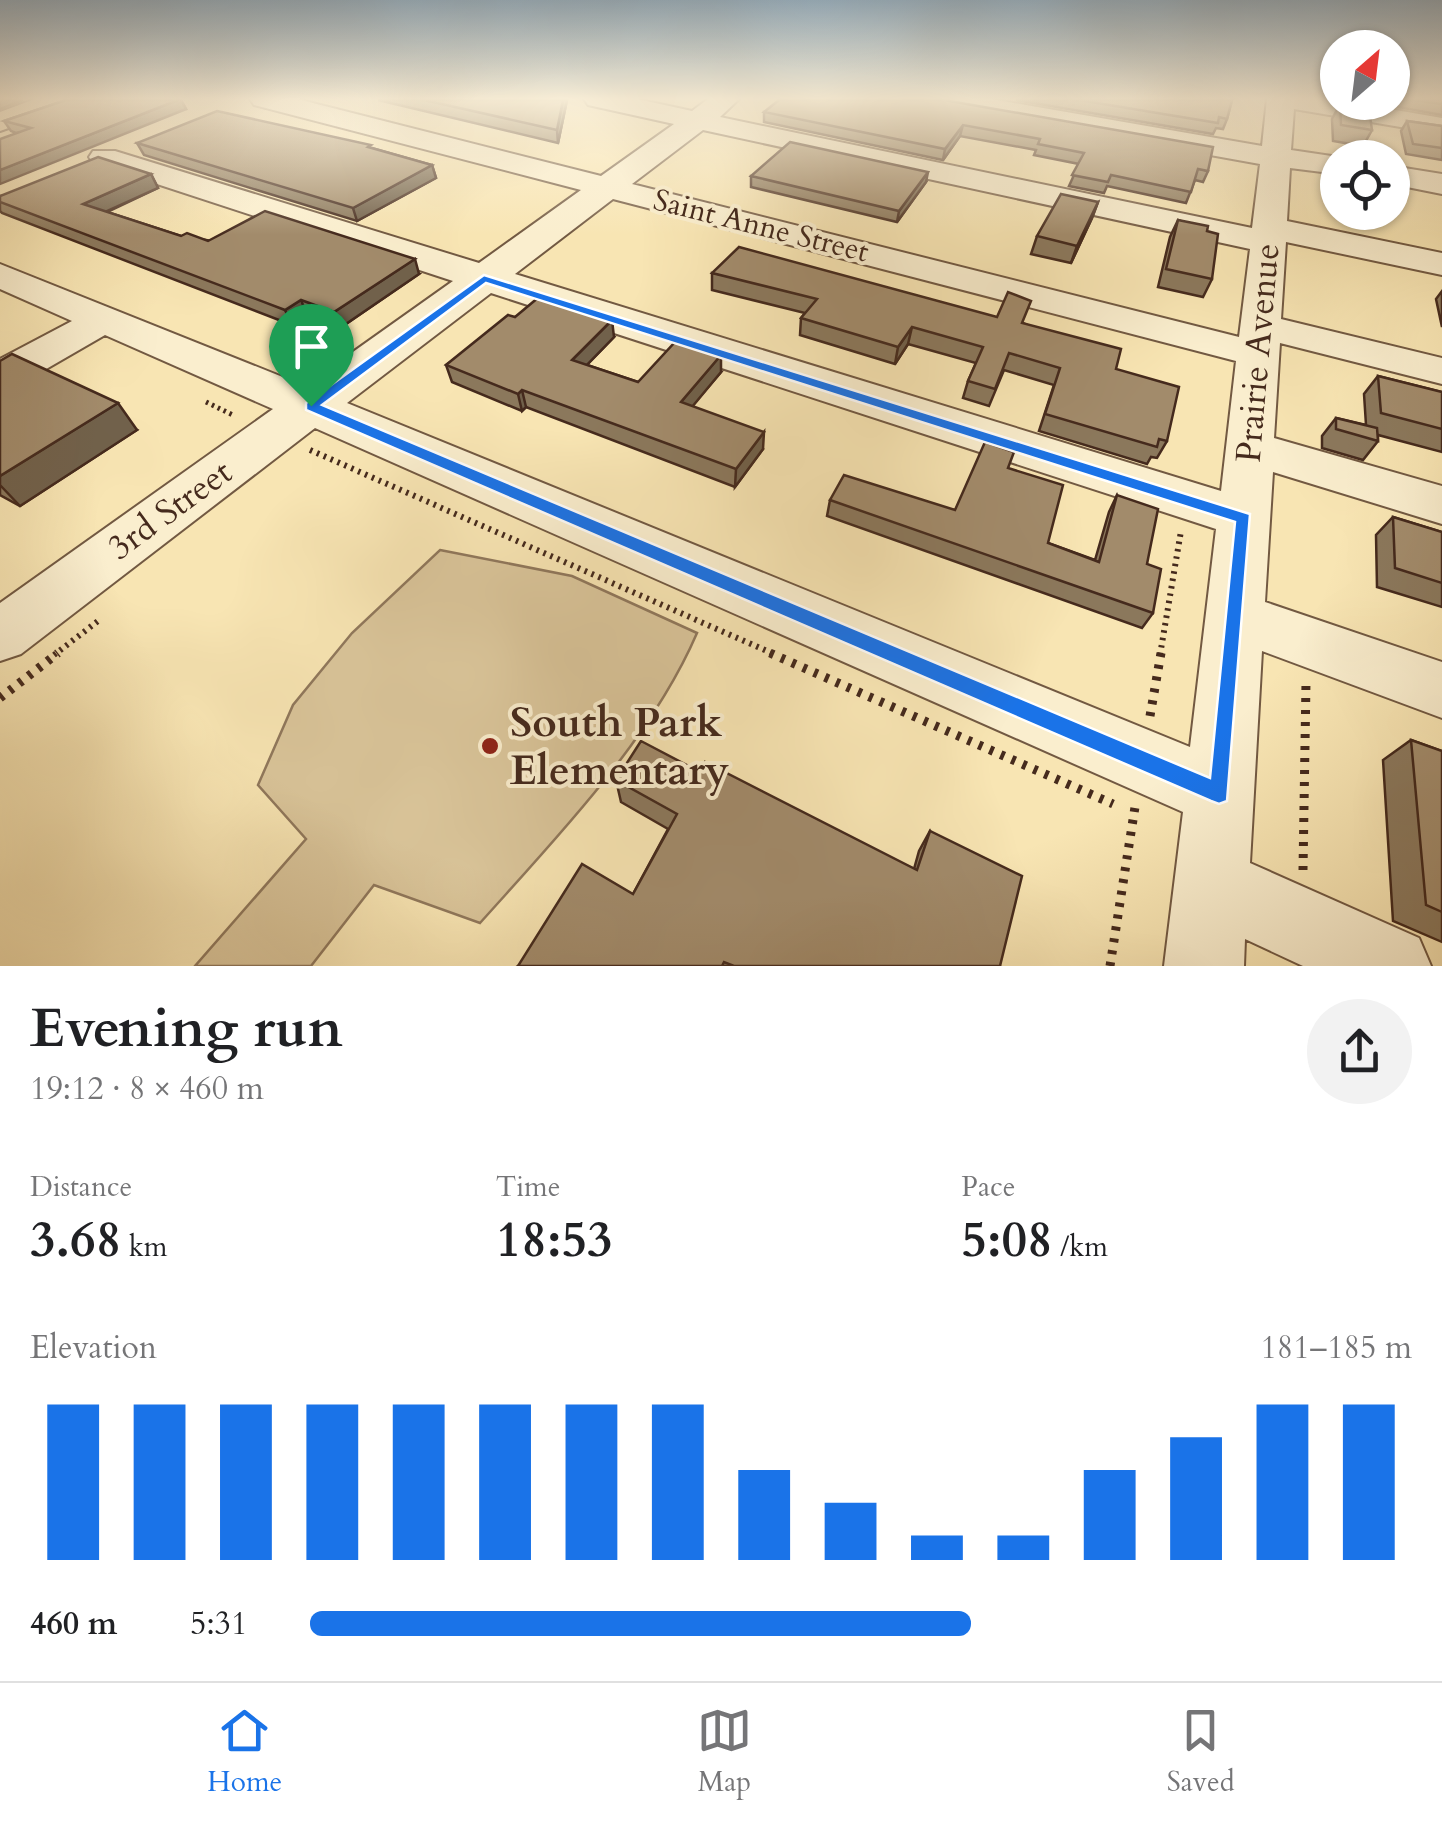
<!DOCTYPE html>
<meta charset="utf-8">
<style>
body{margin:0;font-family:Cardo,serif;background:#f2f2f2;color:#202124;height:100vh;display:flex;flex-direction:column;font-size:38px;white-space:nowrap}
*{box-sizing:border-box;margin:0}
p{font-size:32px;color:#757577}
.icon{flex:none;width:55px;height:55px;fill:none;stroke:currentColor;stroke-width:2;stroke-linecap:round;stroke-linejoin:round}
.map{position:relative;height:966px;overflow:hidden}
.drawer{display:flex;flex-direction:column;background:#fff;flex:1}
.drawer>*{flex:none}
.needle{width:65px;rotate:28deg}
.fabs{position:absolute;left:1320px;top:30px;display:grid;gap:20px}
.fabs a{display:grid;place-items:center;width:90px;height:90px;border-radius:50%;background:#fff;box-shadow:0 2px 8px #0004;font-size:50px}
.pin{position:absolute;display:grid;place-items:center;width:85px;height:85px;color:#fff;margin:-102px -42px;border-radius:50% 50% 50% 0;rotate:-45deg;box-shadow:0 0 10px #0007}
.pin .icon{rotate:45deg}
.round{display:grid;place-items:center;flex:none;width:105px;height:105px;border-radius:52px;background:#f2f2f2}
.overview{display:flex;align-items:center;justify-content:space-between;height:170px;padding:0 30px}
h1{font-size:55px;font-weight:600;line-height:75px}
.metrics{display:grid;grid-template-columns:repeat(3,1fr);gap:15px;height:170px;padding:10px 30px}
.metrics div{display:grid;align-content:center}
.metrics b{font-size:50px;font-weight:600}
.metrics small{font-size:28px;font-weight:400}
.metrics p{font-size:28px}
.chart{height:280px;padding:20px 30px}
.chart p{display:flex;justify-content:space-between}
.chart svg{width:100%;height:180px;margin-top:10px;stroke:#1a73e8;stroke-width:6}
ul{padding:0 30px;list-style:none;font-size:32px}
li{display:grid;grid-template-columns:160px 120px 1fr;align-items:center;height:75px}
li i{height:25px;border-radius:12px;background:#1a73e8}
.dock{display:flex;justify-content:space-around;align-items:center;height:140px;border-top:2px solid #e0e0e0;background:#fff;font-size:28px;color:#757577}
.dock a{display:grid;justify-items:center;gap:5px}
.dock .selected{color:#1a73e8}
.map>svg:first-child{display:block}
</style>
<div class="map">
<svg width="1442" height="966" viewBox="0 0 1442 966">
<rect width="100%" height="100%" fill="#f8e5b3"/>
<filter id="stains"><feTurbulence type="fractalNoise" baseFrequency=".002" numOctaves="4"/><feColorMatrix values="0 0 0 0 .2 0 0 0 0 .09 0 0 0 0 .02 0 0 0 .5 -.17"/></filter>
<radialGradient id="worn" r=".72"><stop offset=".6" stop-color="#630" stop-opacity="0"/><stop offset="1" stop-color="#630" stop-opacity=".3"/></radialGradient>
<!-- green -->
<path fill="#dac59a" stroke="#90785c" stroke-width="2.5" d="M 440,550 L 572,576 L 697,633 C 651,740 557,837 480,923 L 374,885 L 311,966 L 195,966 L 306,839 L 258,785 L 293,705 L 352,633 Z"/>
<g fill="none" stroke-linecap="round" stroke-linejoin="round">
<!-- minor casing -->
<g stroke="#725942" stroke-width="4">
<g id="minor">
<path d="M 250,99 L 297,99 L 601,176 L 674,124 L 588,105 L 584,99 L 637,99 L 692,111 L 708,99 L 739,99 L 720,117 L 1252,228 L 1260,164 L 944,107 L 931,99 L 991,99 L 1262,146 L 1267,99 L 1332,99 L 1442,118 L 1442,134 L 1294,109 L 1291,150 L 1345,158 L 1338,158 L 1338,174 L 1290,168 L 1287,221 L 1442,253 L 1442,275 L 1286,242 L 1281,319 L 1442,358 L 1442,384 L 1280,343 L 1274,438 L 1442,486 L 1442,524 L 1273,472 L 1265,602 L 1442,662 L 1442,718 L 1262,651 L 1250,863 L 1419,938 L 1431,966 L 1303,966 L 1245,939 L 1244,966 L 1164,966 L 1183,812 L 315,428 L 21,654 L 0,661 L 0,603 L 273,409 L 105,335 L 15,387 L 0,391 L 0,359 L 72,321 L 0,289 L 0,264 L 305,386 L 453,281 L 93,163 L 89,157 L 93,151 L 115,151 L 479,263 L 581,190 L 254,105 ZM 703,130 L 1250,249 L 1239,337 L 632,184 ZM 613,199 L 1236,361 L 1221,491 L 515,274 ZM 491,293 L 1216,529 L 1190,747 L 347,403 Z"/>
<polygon points="1392,166 1442,174 1442,194 1392,184"/>
</g>
</g>
<!-- major casing -->
<g stroke="#452a1d" stroke-width="4">
<polygon id="major" points="35,99 78,99 74,105 0,131 0,112"/>
</g>
<!-- path-far2 -->
<polyline stroke="#452a1d" stroke-width="5" stroke-dasharray="2.5 4" stroke-linecap="butt" points="206,402 235,416"/>
<!-- path-far1 -->
<g stroke="#452a1d" stroke-width="6" stroke-dasharray="2.5 5" stroke-linecap="butt">
<polyline points="310,450 776,655"/>
<polyline points="54,655 98,621"/>
<polyline points="1160,655 1181,531"/>
</g>
<!-- path -->
<g stroke="#452a1d" stroke-width="9" stroke-dasharray="4 8" stroke-linecap="butt">
<polyline points="770,653 1113,804"/>
<polyline points="0,698 58,653"/>
<polyline points="1150,716 1161,653"/>
<polyline points="1303,870 1306,682"/>
<polyline points="1110,966 1135,807"/>
</g>
<!-- minor -->
<use href="#minor" fill="#faeece" fill-rule="evenodd"/>
<!-- major -->
<use href="#major" fill="#f8e5b3" fill-rule="evenodd"/>
</g>
<!-- wall -->
<g fill="#8b785c" stroke="#452a1d" stroke-width="2.5">
<polygon points="66,100 181,100 186,109 16,133 11,131 4,121"/>
<polygon points="378,100 567,100 558,143"/>
<polygon points="944,100 1208,171 1203,182 1195,180 1186,203 1107,186 1104,193 1069,186 1079,164 1034,155 1036,150 960,136 943,160 764,122 764,112"/>
<polygon points="1016,100 1232,100 1227,119 1223,129 1216,128 1213,134"/>
<polygon points="1392,100 1442,100 1442,115 1371,102 1392,102"/>
<polygon points="1340,104 1372,130 1363,146 1333,141 1332,119"/>
<polygon points="1407,121 1442,126 1442,160 1406,154 1401,131"/>
<polygon points="137,143 372,148 432,165 436,178 357,221 144,155"/>
<polygon points="151,174 158,188 107,212 181,236 419,274 340,328 307,315 292,325 2,213 0,211 0,196"/>
<polygon points="751,176 926,182 897,222 751,187"/>
<polygon points="1098,202 1092,218 1071,263 1031,254 1037,236"/>
<polygon points="1178,220 1207,231 1212,279 1203,297 1158,287 1170,237"/>
<polygon points="712,273 1023,323 1116,369 1167,441 1157,458 1151,457 1147,464 1039,431 1054,385 1004,370 989,406 963,398 968,381 976,363 908,344 895,364 800,335 801,318 805,313 712,290"/>
<polygon points="1442,291 1442,327 1436,299"/>
<polygon points="515,317 614,337 587,365 638,382 721,372 692,406 763,449 735,487 526,407 522,411 452,382 446,365"/>
<polygon points="0,361 137,430 20,506 0,495"/>
<polygon points="1378,376 1442,392 1442,452 1378,435 1378,441 1363,460 1322,448 1322,436 1336,418 1366,425 1364,394"/>
<polygon points="1008,468 1048,543 1095,560 1109,512 1117,495 1147,564 1153,613 1142,628 827,516 830,500 955,510"/>
<polygon points="1393,517 1442,532 1442,607 1377,587 1376,535"/>
<polygon points="1411,740 1442,751 1442,942 1393,921 1383,760"/>
<polygon points="700,772 914,869 919,851 930,831 1000,966 518,966 633,894 668,829 621,802 616,780"/>
</g>
<!-- shaded-wall -->
<g fill="#71614b" stroke="#452a1d" stroke-width="2.5">
<polygon points="0,100 23,100 0,109"/>
<polygon points="178,100 181,100 186,109 0,184 0,170"/>
<polygon points="563,100 567,100 558,143 557,130"/>
<polygon points="963,125 960,136 943,160 945,149"/>
<polygon points="432,165 436,178 357,221 353,208"/>
<polygon points="928,172 926,182 897,222 899,211"/>
<polygon points="151,174 158,188 92,218 83,204"/>
<polygon points="1098,202 1092,218 1071,263 1077,246"/>
<polygon points="415,259 419,274 340,328 334,312"/>
<polygon points="301,300 307,315 292,325 285,310"/>
<polygon points="612,320 614,337 575,377 572,360"/>
<polygon points="912,327 908,344 895,364 898,347"/>
<polygon points="721,355 721,372 682,419 681,402"/>
<polygon points="522,390 526,407 522,411 518,394"/>
<polygon points="118,403 137,430 20,506 0,485 0,476"/>
<polygon points="764,432 763,449 735,487 736,469"/>
</g>
<!-- building -->
<g fill="#a28b6b" stroke="#452a1d" stroke-width="2.5">
<polygon points="66,100 178,100 0,170 0,139 31,128 4,121"/>
<polygon points="424,100 563,100 557,130"/>
<polygon points="779,100 944,100 1213,147 1208,171 1198,169 1191,192 1111,175 1108,182 1072,175 1084,153 1038,144 1040,139 963,125 945,149 764,112"/>
<polygon points="1079,100 1232,100 1227,119 1219,117 1218,123"/>
<polygon points="1414,100 1442,100 1442,104"/>
<polygon points="1340,104 1369,109 1372,130 1341,125"/>
<polygon points="217,111 371,145 368,147 432,165 353,208 137,143"/>
<polygon points="1407,121 1442,126 1442,148 1413,144"/>
<polygon points="790,142 928,172 899,211 751,176"/>
<polygon points="98,157 151,174 83,204 181,236 187,233 208,241 265,211 415,259 334,312 301,300 285,310 0,202 0,196"/>
<polygon points="1061,194 1098,202 1077,246 1037,236"/>
<polygon points="1178,220 1208,226 1207,231 1218,234 1212,279 1166,269"/>
<polygon points="739,247 997,317 1008,292 1031,301 1022,323 1121,349 1116,369 1179,387 1167,441 1159,439 1157,447 1045,414 1060,368 1009,353 995,389 968,381 983,347 912,327 898,347 801,318 817,299 712,273"/>
<polygon points="539,297 612,320 572,360 638,382 676,341 721,355 681,402 764,432 736,469 522,390 518,394 446,365 508,315 515,317"/>
<polygon points="12,354 118,403 0,476 0,361"/>
<polygon points="1378,376 1442,392 1442,429 1381,413"/>
<polygon points="1336,418 1377,428 1378,441 1336,429"/>
<polygon points="985,442 1014,452 1008,468 1063,485 1048,543 1099,562 1117,495 1158,509 1147,564 1161,569 1153,613 830,500 844,475 955,510"/>
<polygon points="1393,517 1442,532 1442,583 1395,568"/>
<polygon points="1411,740 1442,751 1442,912 1426,905"/>
<polygon points="641,741 700,772 705,762 917,870 930,831 1022,876 1000,966 734,966 724,962 722,966 518,966 582,864 633,894 677,814 616,780"/>
</g>
<!-- sky -->
<linearGradient id="sky" x2="0" y2="1"><stop stop-color="#96aebe"/><stop offset="0.42" stop-color="#fcf3dd"/><stop offset="1" stop-color="#fcf3dd" stop-opacity="0"/></linearGradient>
<rect width="1442" height="235" fill="url(#sky)"/>
<!-- route -->
<path fill="#1a73e8" stroke="#fff" stroke-width="2.5" fill-rule="evenodd" d="M 484,275 L 1250,514 L 1227,801 L 1219,804 L 1211,801 L 306,410 L 306,403 ZM 486,283 L 1235,522 L 1210,778 L 322,405 Z"/>
<!-- markers -->
<circle fill="#8f2418" stroke="#faeece" stroke-width="4" cx="490" cy="746" r="10"/>
<g text-anchor="middle" dominant-baseline="central" stroke-width="8" stroke-linejoin="round" paint-order="stroke">
<!-- far-street labels -->
<g font-size="30" fill="#452a1d" stroke="#faeece">
<text transform="translate(761 226) rotate(14)">Saint Anne Street</text>
</g>
<!-- street labels -->
<g font-size="35" fill="#452a1d" stroke="#faeece">
<text transform="translate(1258 353) rotate(-85)">Prairie Avenue</text>
<text transform="translate(170 510) rotate(-36)">3rd Street</text>
</g>
<!-- near-poi labels -->
<g font-size="42" font-weight="bold" fill="#452a1d" stroke="#faeece" text-anchor="start">
<text x="510" y="722">South Park<tspan x="510" dy="48">Elementary</tspan></text>
</g>
</g>
<rect width="100%" height="100%" filter="url(#stains)"/>
<rect width="100%" height="100%" fill="url(#worn)"/>
</svg>
<div class="fabs">
<a><svg class="needle" viewBox="-14 -14 28 28"><path d="M0-13l5 13h-10z" fill="#e53935"/><path d="M0 13l5-13h-10z" fill="#757577"/></svg></a>
<a><svg class="icon" aria-label="locate" viewBox="0 0 24 24"><circle cx="12" cy="12" r="6"/><path d="M12 2v4M12 18v4M2 12h4M18 12h4"/></svg></a>
</div>
<div class="pin" style="left:311px;top:406px;background:#1e9e55"><svg class="icon" aria-label="arrive" viewBox="0 0 24 24"><path d="M6 21V4h12l-3 4 3 4H6"/></svg></div>
</div>
<section class="drawer">
<div class="overview"><div><h1>Evening run</h1><p>19:12 · 8 × 460 m</p></div><a class="round"><svg class="icon" aria-label="share" viewBox="0 0 24 24"><path d="M12 15V3M7 8l5-5 5 5M5 13v7h14v-7"/></svg></a></div>
<div class="metrics">
<div><p>Distance</p><b>3.68<small> km</small></b></div>
<div><p>Time</p><b>18:53</b></div>
<div><p>Pace</p><b>5:08<small> /km</small></b></div>
</div>
<div class="chart"><p><span>Elevation</span>181–185 m</p>
<svg viewBox="0 0 160 44" preserveAspectRatio="none"><path d="M5 44V6M15 44V6M25 44V6M35 44V6M45 44V6M55 44V6M65 44V6M75 44V6M85 44V22M95 44V30M105 44V38M115 44V38M125 44V22M135 44V14M145 44V6M155 44V6"/></svg>
</div>
<ul>
<li><b>460 m</b>5:31<i style="width:60%"></i></li>
</ul>
</section>
<nav class="dock">
<a class="selected"><svg class="icon" aria-label="home" viewBox="0 0 24 24"><path d="M3 11l9-7 9 7M6 9v11h12V9"/></svg>Home</a>
<a><svg class="icon" aria-label="map" viewBox="0 0 24 24"><path d="M3 6l6-2 6 2 6-2v14l-6 2-6-2-6 2zM9 4v14M15 6v14"/></svg>Map</a>
<a><svg class="icon" aria-label="saved" viewBox="0 0 24 24"><path d="M7 4h10v16l-5-4-5 4z"/></svg>Saved</a>
</nav>
